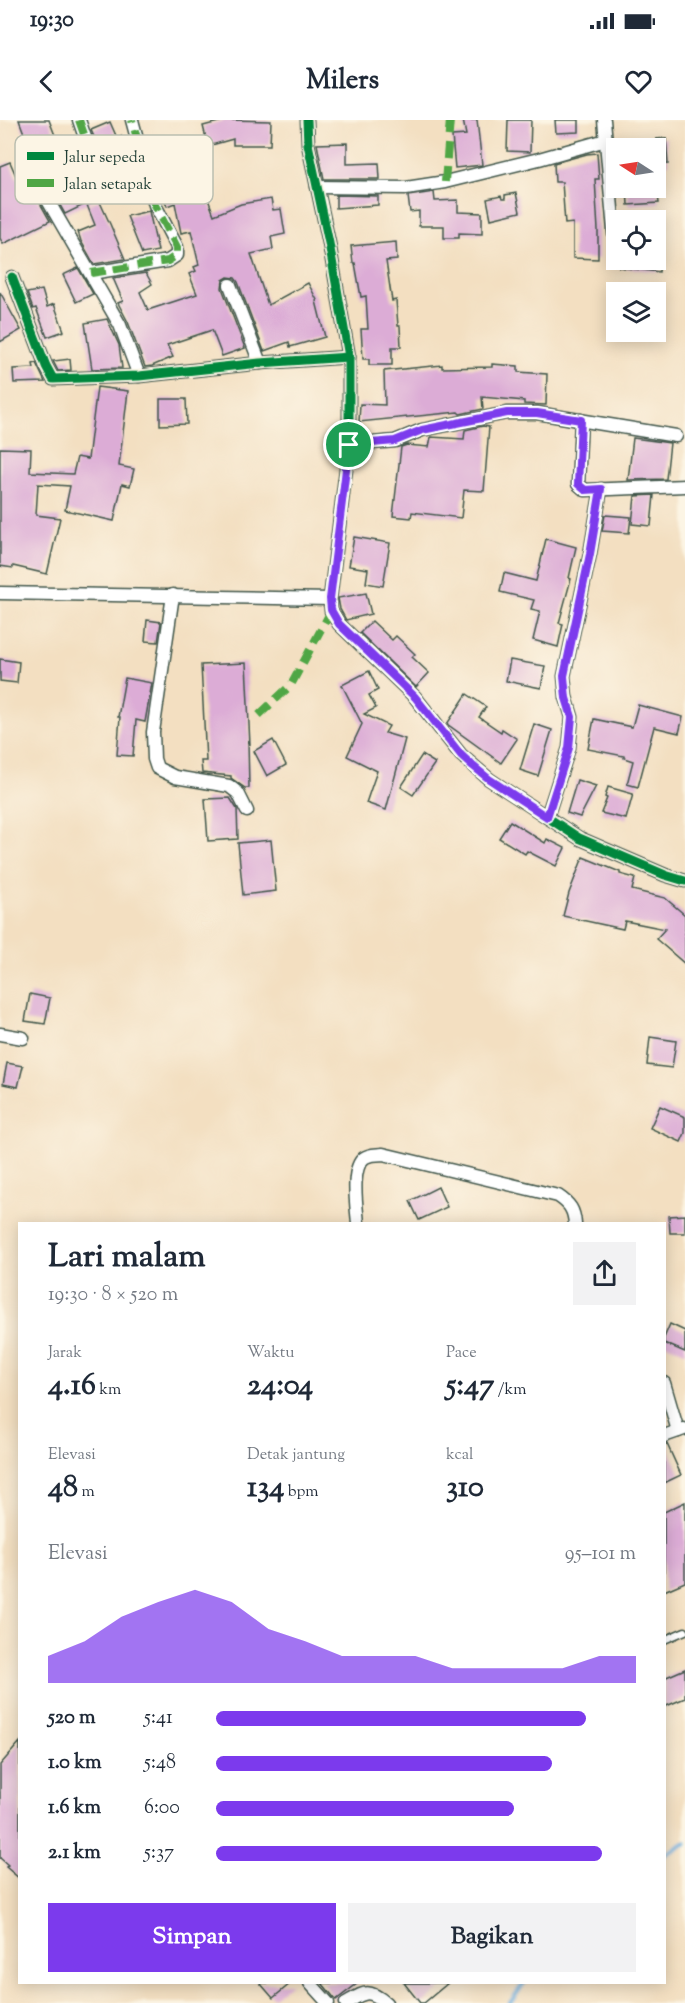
<!DOCTYPE html>
<html lang="id">
<meta charset="utf-8">
<style>
body{margin:0;font-family:"Sorts Mill Goudy",serif;background:#f2f2f3;color:#1f2937;height:100vh;display:flex;flex-direction:column;font-size:22px;white-space:nowrap}
*{box-sizing:border-box;margin:0}
p{font-size:20px;color:#747a83}
.icon{flex:none;width:33px;height:33px;fill:none;stroke:currentColor;stroke-width:2;stroke-linecap:round;stroke-linejoin:round}
.map{position:relative;flex:1;overflow:hidden}
.sheet{position:absolute;left:18px;top:1102px;width:648px;height:762px;display:flex;flex-direction:column;background:#fff;border-radius:0px;box-shadow:0 3px 15px #0003}
.sheet>*{flex:none}
.needle{width:39px;rotate:282deg}
.buttons{position:absolute;left:606px;top:18px;display:grid;gap:12px}
.buttons a{display:grid;place-items:center;width:60px;height:60px;border-radius:0px;background:#fff;box-shadow:0 3px 15px #0003;font-size:30px}
.pin{position:absolute;display:grid;place-items:center;width:51px;height:51px;color:#fff;margin:-26px;border:3px solid #fff;border-radius:50%;box-shadow:0 2px 6px #0007}
.round{display:grid;place-items:center;flex:none;width:63px;height:63px;border-radius:0px;background:#f2f2f3}
.headline{display:flex;align-items:center;justify-content:space-between;height:102px;padding:0 30px}
h1{font-size:33px;font-weight:700;line-height:45px}
.stats{display:grid;grid-template-columns:repeat(3,1fr);gap:9px;height:102px;padding:6px 30px}
.stats div{display:grid;align-content:center}
.stats b{font-size:30px;font-weight:700}
.stats small{font-size:16px;font-weight:400}
.stats p{font-size:16px}
.chart{height:168px;padding:12px 30px}
.chart p{display:flex;justify-content:space-between}
.chart svg{width:100%;height:108px;margin-top:6px;fill:#7c3aed;opacity:.7}
.action{display:flex;gap:12px;margin-top:auto;padding:12px 30px}
.action a{flex:1;height:69px;border-radius:0px;background:#7c3aed;color:#fff;font-size:24px;font-weight:700;line-height:69px;text-align:center}
.action a+a{background:#f2f2f3;color:#1f2937}
ul{padding:0 30px;list-style:none;font-size:20px}
li{display:grid;grid-template-columns:96px 72px 1fr;align-items:center;height:45px}
li i{height:15px;border-radius:8px;background:#7c3aed}
.status{display:flex;justify-content:space-between;align-items:center;height:42px;padding:0 30px;background:#fff;direction:ltr}
.status svg{height:16px;fill:currentColor}
header{display:flex;justify-content:space-between;align-items:center;height:78px;padding:0 30px;background:#fff;font-size:27px;font-weight:700}
.map>svg:first-child{display:block}
</style>
<div class="status"><b>19:30</b><svg viewBox="0 0 49 12"><path d="M0 12V9h3v3zM5 12V6h3v6zM10 12V3h3v9zM15 12V0h3v12zM26 1h20v11H26zM47 4h2v5h-2z"/></svg></div>
<header><svg class="icon" aria-label="back" viewBox="0 0 24 24"><path d="M15 5l-7 7 7 7"/></svg>Milers<svg class="icon" aria-label="heart" viewBox="0 0 24 24"><path d="M12 20l-8-8c-3-5 5-10 8-4 3-6 11-1 8 4z"/></svg></header>
<div class="map">
<svg width="685" height="1883" viewBox="0 0 685 1883">
<rect width="100%" height="100%" fill="#fcf5e5"/>
<filter id="ink" filterUnits="userSpaceOnUse"><feTurbulence type="fractalNoise" baseFrequency=".0167" numOctaves="2"/><feDisplacementMap in="SourceGraphic" scale="12" xChannelSelector="R" yChannelSelector="G"/><feConvolveMatrix kernelMatrix="1 2 1 2 8 2 1 2 1" color-interpolation-filters="sRGB"/></filter>
<filter id="wash" filterUnits="userSpaceOnUse"><feTurbulence type="fractalNoise" baseFrequency=".008" numOctaves="4" result="noise"/><feDisplacementMap in="SourceGraphic" scale="24" xChannelSelector="R" yChannelSelector="G"/><feGaussianBlur stdDeviation="1.35" result="paint"/><feColorMatrix in="noise" values="0 0 0 0 0 0 0 0 0 0 0 0 0 0 0 0 0 1.4 0 .05"/><feComposite in="paint" operator="in"/></filter>
<g filter="url(#wash)">
<rect width="100%" height="100%" fill="#f3dfc1"/>
<g fill="none" stroke-linecap="round" stroke-linejoin="round">
<!-- stream -->
<g stroke="#6caee0" stroke-width="4.5">
<polyline points="664,1735 685,1723"/>
<polyline points="510,1883 524,1863"/>
</g>
</g>
<g id="blocks">
<!-- building -->
<g fill="#dcacd6">
<polygon points="19,0 49,0 58,23 65,20 79,60 83,58 94,80 65,94 50,67 47,65 39,65 36,68 36,76 50,101 3,124 0,118 0,46 10,42 17,58 37,48"/>
<polygon points="226,0 271,1 270,25 233,25 233,19 208,26 203,6"/>
<polygon points="463,0 477,0 482,45 455,48 452,16 466,15"/>
<polygon points="508,0 531,0 530,32 507,31"/>
<polygon points="555,0 579,0 579,12 556,13"/>
<polygon points="110,2 117,18 121,16 138,63 118,71 107,42 105,42 91,10"/>
<polygon points="666,18 668,44 656,45 656,19"/>
<polygon points="347,23 347,44 379,43 380,59 324,59 317,24"/>
<polygon points="597,33 599,59 595,59 598,110 598,139 573,138 573,103 565,104 562,62 555,62 554,43 587,34"/>
<polygon points="197,50 214,95 241,84 271,79 273,90 281,89 285,114 271,117 273,129 251,134 268,185 308,163 317,180 316,181 325,217 290,227 289,222 264,231 238,162 235,158 228,157 223,160 222,168 245,228 222,236 212,210 167,225 173,237 152,246 145,247 128,202 118,183 123,181 113,158 146,153 152,164 140,172 148,190 197,174 189,154 196,151 194,147 199,145 191,111 181,113 175,83 167,86 159,65"/>
<polygon points="627,68 657,68 659,83 628,85"/>
<polygon points="434,72 435,81 458,80 458,92 482,93 482,114 459,113 459,118 444,118 444,106 419,106 419,91 410,92 408,76"/>
<polygon points="516,73 520,92 491,99 487,79 501,76 502,79 505,79 505,75"/>
<polygon points="336,75 378,76 378,85 336,88"/>
<polygon points="99,80 110,104 125,139 94,144 81,121 78,112 95,105 87,85"/>
<polygon points="149,91 158,131 142,134 127,96"/>
<polygon points="396,122 397,140 386,141 392,181 396,180 398,206 400,206 401,227 392,227 392,245 369,245 369,239 363,239 361,209 368,209 366,176 361,177 355,143 353,143 351,126"/>
<polygon points="620,140 660,140 659,152 619,147"/>
<polygon points="78,148 93,174 76,182 63,155"/>
<polygon points="42,170 47,187 54,184 64,211 47,217 36,188 33,189 27,173"/>
<polygon points="0,172 21,210 0,222"/>
<polygon points="107,199 119,225 122,248 92,249 85,203"/>
<polygon points="70,239 71,250 58,251 53,241"/>
<polygon points="36,243 45,262 14,263 13,249 34,248 33,244"/>
<polygon points="492,244 518,246 518,252 547,254 546,285 524,284 524,281 482,277 483,289 460,294 458,292 359,302 360,284 385,285 384,251 442,245 442,248 492,247"/>
<polygon points="97,267 128,271 119,346 134,349 130,366 122,364 114,401 65,390 70,366 38,364 36,395 60,398 47,454 13,446 13,448 0,446 0,328 31,329 30,352 73,354 77,337 88,339"/>
<polygon points="160,279 186,279 187,304 160,305"/>
<polygon points="483,306 489,307 484,371 464,370 461,398 412,392 411,398 393,396 401,327 407,325 429,327 431,317 464,319 465,310"/>
<polygon points="633,318 670,323 666,359 628,360"/>
<polygon points="654,375 651,406 632,404 635,376"/>
<polygon points="605,395 631,397 629,413 602,411"/>
<polygon points="354,417 390,423 383,466 366,463 368,449 349,446"/>
<polygon points="546,419 576,427 569,458 571,459 559,503 563,504 558,527 533,520 540,491 531,489 534,480 500,472 504,453 536,461"/>
<polygon points="366,473 371,494 346,500 340,489 338,478"/>
<polygon points="147,500 161,502 158,522 145,521"/>
<polygon points="372,501 392,520 396,516 415,534 412,537 429,553 416,567 360,513"/>
<polygon points="0,539 19,542 17,563 0,561"/>
<polygon points="510,540 545,546 541,568 506,561"/>
<polygon points="246,543 250,625 248,620 249,668 245,668 231,658 231,656 202,653 201,641 206,641 201,545"/>
<polygon points="369,551 378,570 369,575 376,588 364,594 389,606 385,613 405,619 386,690 366,683 377,651 347,636 362,604 342,565"/>
<polygon points="125,558 152,563 145,602 136,600 133,636 117,635 120,597 118,597"/>
<polygon points="467,574 486,587 479,597 501,612 502,609 517,619 501,643 447,604"/>
<polygon points="638,585 683,597 679,613 654,607 638,667 627,664 633,641 624,638 624,636 588,629 594,599 632,607"/>
<polygon points="534,604 552,610 538,656 520,650"/>
<polygon points="273,620 286,645 267,656 254,631"/>
<polygon points="422,635 435,643 413,675 401,667"/>
<polygon points="577,660 596,666 580,697 567,693"/>
<polygon points="608,667 633,674 626,699 601,693 607,678 605,677"/>
<polygon points="230,678 237,689 238,719 208,721 205,679"/>
<polygon points="510,701 545,723 547,719 565,728 556,746 527,731 525,734 499,718"/>
<polygon points="271,720 276,771 243,775 238,723"/>
<polygon points="583,737 620,752 620,754 635,758 632,770 665,778 685,795 685,844 656,819 665,809 625,801 623,809 563,796 569,773"/>
<polygon points="30,874 50,878 45,904 25,901"/>
<polygon points="650,917 676,921 672,948 647,945"/>
<polygon points="7,943 23,946 18,967 3,964"/>
<polygon points="660,986 685,997 685,1013 681,1022 650,1008"/>
<polygon points="438,1067 447,1087 419,1100 410,1081"/>
<polygon points="685,1095 685,1113 670,1113 669,1096"/>
<polygon points="670,1204 685,1211 685,1232 664,1223 664,1218"/>
<polygon points="664,1324 667,1324 681,1355 664,1363"/>
<polygon points="685,1382 685,1462 664,1471 664,1392"/>
<polygon points="685,1549 685,1578 664,1587 664,1558"/>
<polygon points="20,1622 20,1759 6,1747 8,1745 0,1738 0,1645"/>
<polygon points="260,1863 291,1863 273,1878"/>
<polygon points="322,1863 358,1863 336,1880"/>
<polygon points="404,1863 448,1863 424,1883 420,1883"/>
</g>
</g>
</g>
<g filter="url(#ink)">
<use href="#blocks" fill-opacity="0" stroke="#3f5549" stroke-width="1.5"/>
<g fill="none" stroke-linecap="round" stroke-linejoin="round">
<!-- service casing -->
<g stroke="#3f5549" stroke-width="9">
<polyline id="service" points="664,1520 685,1511"/>
</g>
<!-- minor casing -->
<g stroke="#3f5549" stroke-width="15">
<g id="minor">
<polyline points="79,0 94,43"/>
<polyline points="307,0 308,24 329,123 349,237 349,325 330,479 331,491 339,504 415,577 461,635 489,659 579,718 665,755 685,761"/>
<polyline points="604,0 616,133"/>
<polyline points="317,67 406,68 445,62 539,39 606,20"/>
<polyline points="43,72 120,205 139,256"/>
<polyline points="91,153 168,141 177,135 177,127 155,85 132,0"/>
<polyline points="12,157 46,246 53,259 139,256 260,243 349,237"/>
<polyline points="230,165 260,243"/>
<polyline points="581,300 578,364 585,370 685,366"/>
<polyline points="349,325 395,321 422,310 507,293 537,293 676,316"/>
<polyline points="0,473 330,479"/>
<polyline points="173,475 153,612 154,639 157,648 175,657 229,666 238,673 247,691"/>
<polyline points="547,697 569,628 572,597 566,577 564,556 590,434 601,369"/>
<polyline points="0,914 23,918"/>
<path d="M 358,1104 C 357,1088 350,1049 364,1038 C 369,1034 376,1035 383,1034 L 558,1076 C 570,1084 574,1090 575,1104"/>
<polyline points="664,1263 678,1311"/>
<polyline points="664,1316 684,1309"/>
<polyline points="310,1863 328,1883"/>
<path d="M 346,1883 C 365,1872 368,1868 386,1883"/>
</g>
</g>
<!-- service -->
<use href="#service" stroke="#fff" stroke-width="6"/>
<!-- minor -->
<use href="#minor" stroke="#fff" stroke-width="12"/>
<!-- quiet -->
<g stroke="#4fa644" stroke-width="8" stroke-dasharray="15 8" stroke-linecap="butt">
<polyline points="79,0 94,43"/>
<polyline points="445,62 450,0"/>
<polyline points="91,153 168,141 177,135 177,127 155,85 132,0"/>
<polyline points="259,595 291,565 331,491"/>
</g>
<!-- cycleway casing -->
<g stroke="#fcf5e5" stroke-width="13">
<g id="cycleway">
<polyline points="307,0 308,24 329,123 349,237 349,325 330,479 331,491 339,504 415,577 461,635 489,659 579,718 665,755 685,761"/>
<polyline points="12,157 46,246 53,259 139,256 260,243 349,237"/>
<polyline points="547,697 569,628 572,597 566,577 564,556 590,434 601,369"/>
</g>
</g>
<!-- cycleway -->
<use href="#cycleway" stroke="#00873e" stroke-width="9"/>
</g>
</g>
<g fill="none" stroke-linecap="round" stroke-linejoin="round" filter="url(#ink)">
<!-- route casing -->
<g stroke="#fff" stroke-width="12">
<polygon id="route" points="507,293 537,293 581,300 578,364 585,370 601,369 590,434 564,556 566,578 572,597 569,628 547,697 489,659 473,646 461,635 415,577 339,504 331,490 330,479 349,325 395,321 422,310"/>
</g>
<!-- route -->
<use href="#route" stroke="#7c3aed" stroke-width="8"/>
</g>
<!-- legend -->
<rect x="15" y="15" width="198" height="69" rx="9" fill="#fcf5e5" stroke="#babeb0" stroke-width="1.5"/>
<rect x="27" y="32" width="27" height="8" fill="#00873e"/>
<rect x="27" y="59" width="27" height="8" fill="#4fa644"/>
<g font-size="16" fill="#1f3d34">
<text x="64" y="42">Jalur sepeda</text>
<text x="64" y="69">Jalan setapak</text>
</g>
</svg>
<div class="buttons">
<a><svg class="needle" viewBox="-14 -14 28 28"><path d="M0-13l5 13h-10z" fill="#e53935"/><path d="M0 13l5-13h-10z" fill="#747a83"/></svg></a>
<a><svg class="icon" aria-label="locate" viewBox="0 0 24 24"><circle cx="12" cy="12" r="6"/><path d="M12 2v4M12 18v4M2 12h4M18 12h4"/></svg></a>
<a><svg class="icon" aria-label="layers" viewBox="0 0 24 24"><path d="M12 4l9 5-9 5-9-5zM3 14l9 5 9-5"/></svg></a>
</div>
<div class="pin" style="left:349px;top:325px;background:#1e9e55"><svg class="icon" aria-label="arrive" viewBox="0 0 24 24"><path d="M6 21V4h12l-3 4 3 4H6"/></svg></div>
<section class="sheet">
<div class="headline"><div><h1>Lari malam</h1><p>19:30 · 8 × 520 m</p></div><a class="round"><svg class="icon" aria-label="share" viewBox="0 0 24 24"><path d="M12 15V3M7 8l5-5 5 5M5 13v7h14v-7"/></svg></a></div>
<div class="stats">
<div><p>Jarak</p><b>4.16<small> km</small></b></div>
<div><p>Waktu</p><b>24:04</b></div>
<div><p>Pace</p><b>5:47<small> /km</small></b></div>
</div>
<div class="stats">
<div><p>Elevasi</p><b>48<small> m</small></b></div>
<div><p>Detak jantung</p><b>134<small> bpm</small></b></div>
<div><p>kcal</p><b>310</b></div>
</div>
<div class="chart"><p><span>Elevasi</span>95–101 m</p>
<svg viewBox="0 0 160 44" preserveAspectRatio="none"><path d="M0 44V33L10 27L20 17L30 11L40 6L50 11L60 22L70 27L80 33L90 33L100 33L110 38L120 38L130 38L140 38L150 33L160 33V44z"/></svg>
</div>
<ul>
<li><b>520 m</b>5:41<i style="width:88%"></i></li>
<li><b>1.0 km</b>5:48<i style="width:80%"></i></li>
<li><b>1.6 km</b>6:00<i style="width:71%"></i></li>
<li><b>2.1 km</b>5:37<i style="width:92%"></i></li>
</ul>
<div class="action"><a>Simpan</a><a>Bagikan</a></div>
</section>
</div>
